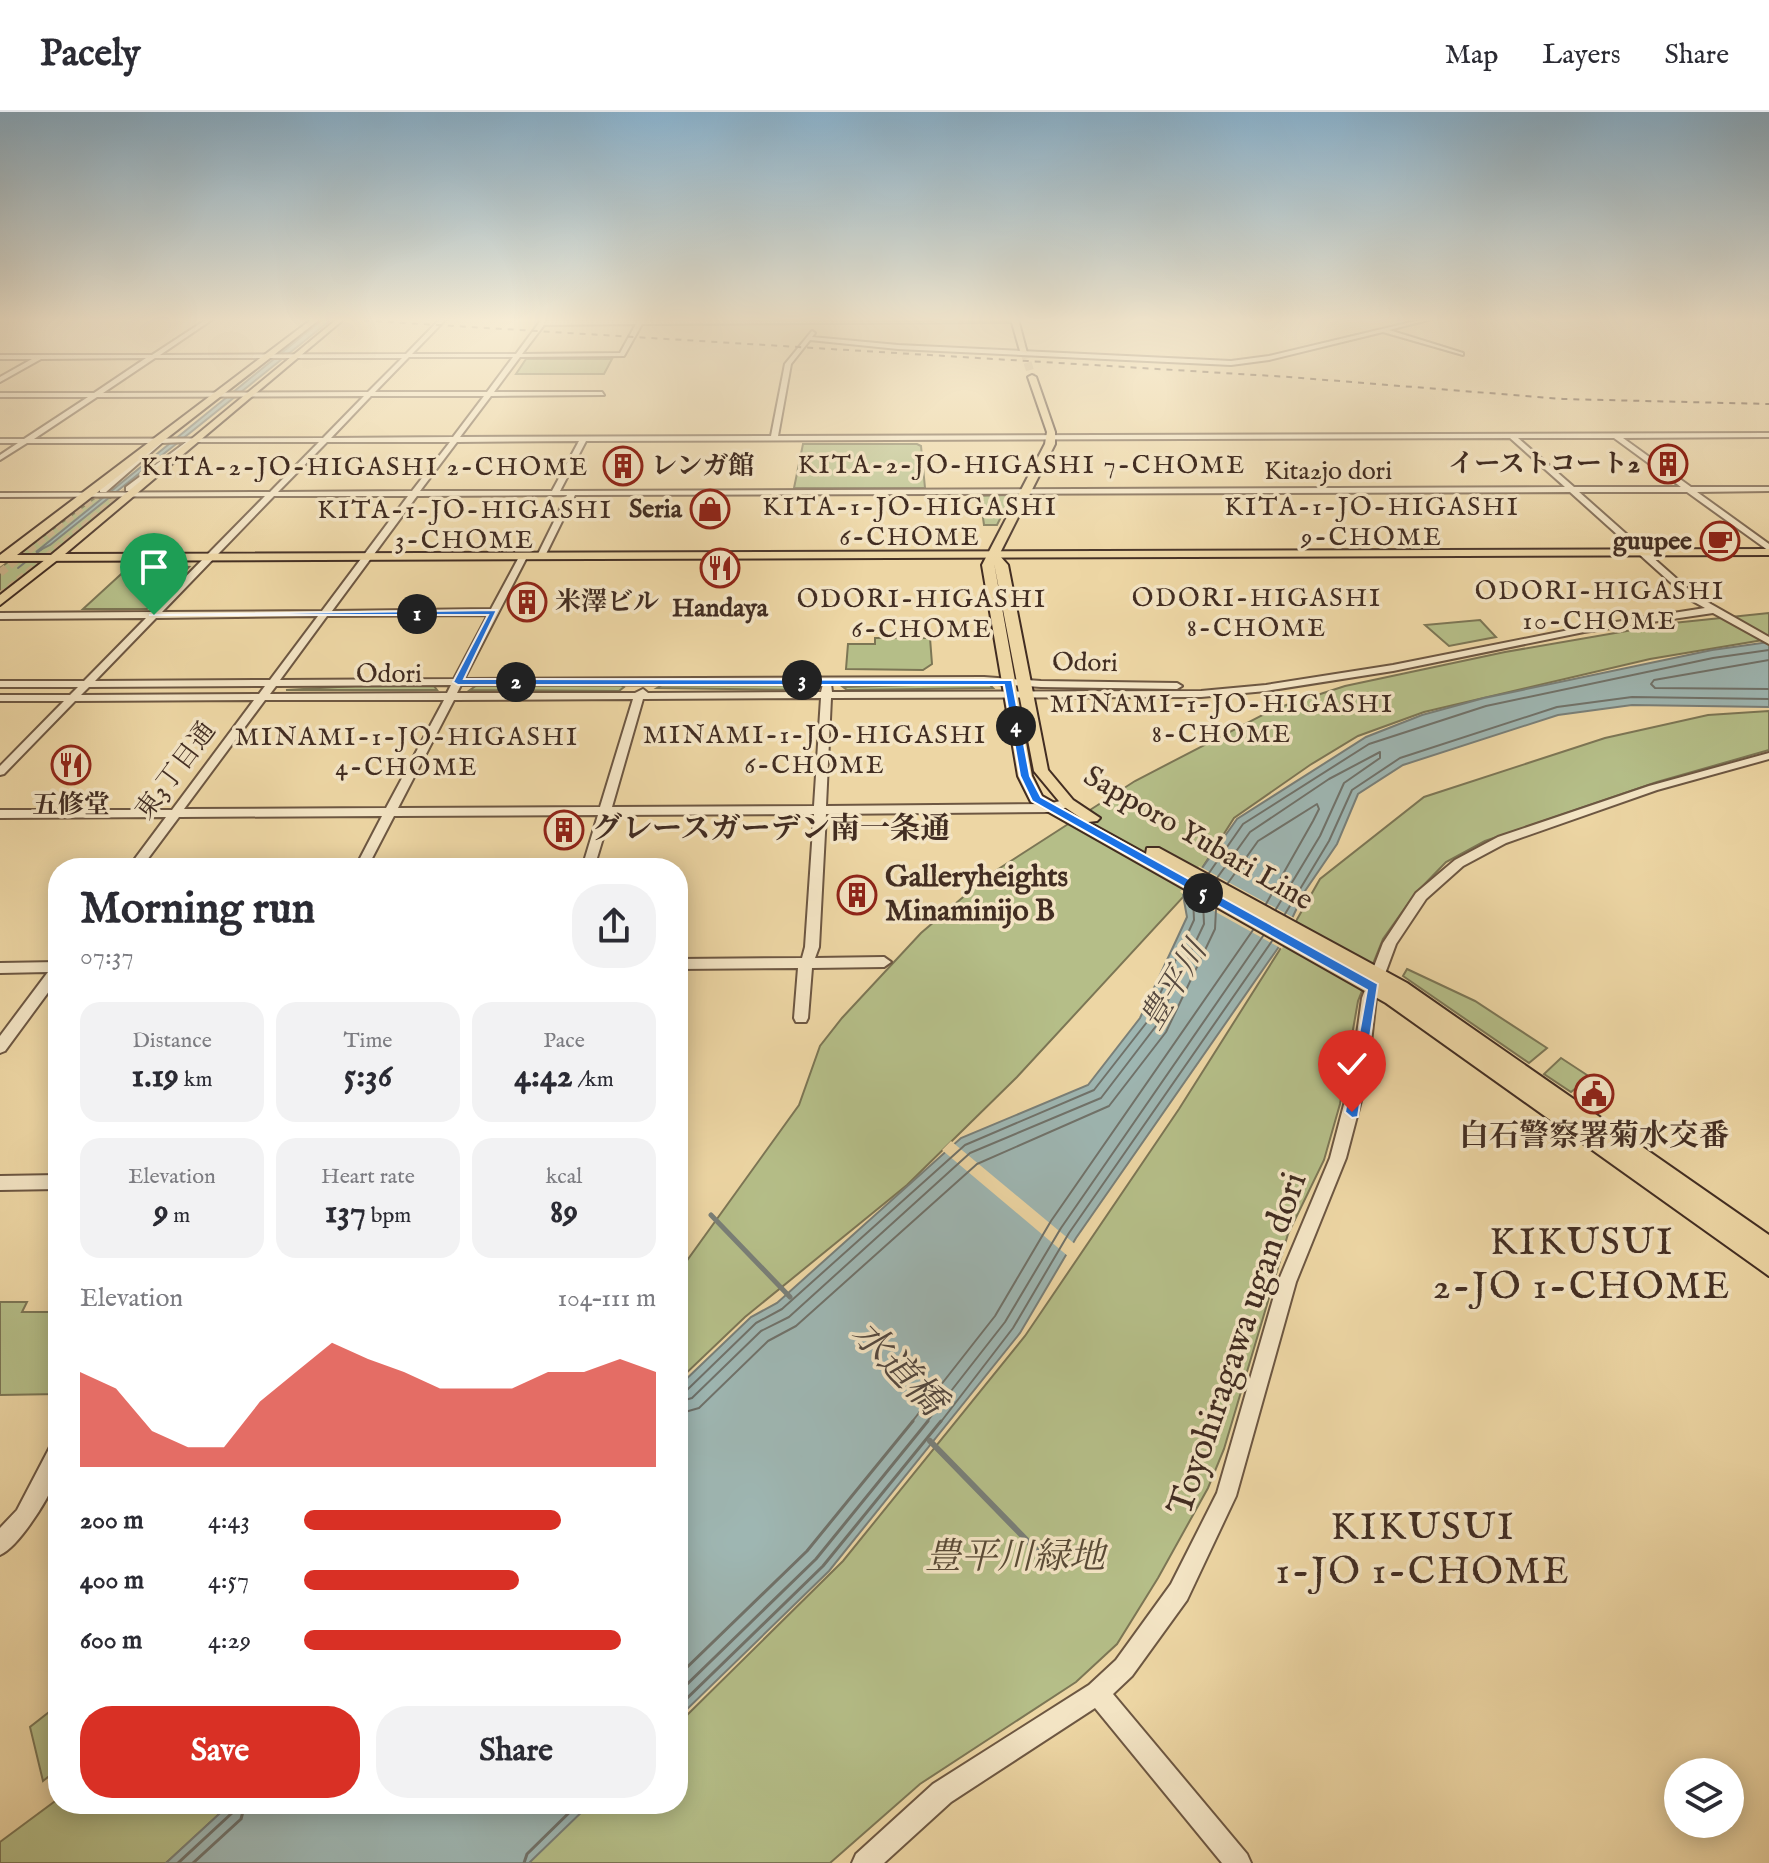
<!DOCTYPE html>
<meta charset="utf-8">
<style>
body{margin:0;font-family:"IM FELL English","Noto Serif JP",serif;background:#f2f2f3;color:#2b2b33;height:100vh;display:flex;flex-direction:column;font-size:30px;white-space:nowrap}
*{box-sizing:border-box;margin:0}
p{font-size:26px;color:#7c7c81}
.icon{flex:none;width:44px;height:44px;fill:none;stroke:currentColor;stroke-width:2;stroke-linecap:round;stroke-linejoin:round}
.map{position:relative;flex:1;overflow:hidden}
.details{position:absolute;left:48px;top:746px;width:640px;height:956px;display:flex;flex-direction:column;background:#fff;border-radius:32px;box-shadow:0 4px 20px #0003}
.details>*{flex:none}
.tools{position:absolute;left:1664px;top:1646px;display:grid;gap:16px}
.tools a{display:grid;place-items:center;width:80px;height:80px;border-radius:50%;background:#fff;box-shadow:0 4px 20px #0003;font-size:40px}
.pin{position:absolute;display:grid;place-items:center;width:68px;height:68px;color:#fff;margin:-82px -34px;border-radius:50% 50% 50% 0;rotate:-45deg;box-shadow:0 0 8px #0007}
.pin .icon{rotate:45deg}
.km{position:absolute;width:40px;height:40px;margin:-20px;border-radius:50%;background:#222;color:#fff;font-size:22px;line-height:40px;text-align:center}
.round{display:grid;place-items:center;flex:none;width:84px;height:84px;border-radius:32px;background:#f2f2f3}
.summary{display:flex;align-items:center;justify-content:space-between;height:136px;padding:0 32px}
h1{font-size:44px;font-weight:700;line-height:60px}
.metrics{display:grid;grid-template-columns:repeat(3,1fr);gap:12px;height:136px;padding:8px 32px}
.metrics div{display:grid;align-content:center;border-radius:20px;background:#f2f2f3;text-align:center}
.metrics b{font-size:34px;font-weight:700}
.metrics small{font-size:22px;font-weight:400}
.metrics p{font-size:22px}
.chart{height:224px;padding:16px 32px}
.chart p{display:flex;justify-content:space-between}
.chart svg{width:100%;height:144px;margin-top:8px;fill:#d93025;opacity:.7}
.action{display:flex;gap:16px;margin-top:auto;padding:16px 32px}
.action a{flex:1;height:92px;border-radius:32px;background:#d93025;color:#fff;font-size:32px;font-weight:700;line-height:92px;text-align:center}
.action a+a{background:#f2f2f3;color:#2b2b33}
ul{padding:0 32px;list-style:none;font-size:26px}
li{display:grid;grid-template-columns:128px 96px 1fr;align-items:center;height:60px}
li i{height:20px;border-radius:10px;background:#d93025}
header{display:flex;align-items:center;gap:48px;box-sizing:border-box;height:112px;padding:0 40px;background:#fff;border-bottom:2px solid #e1e1e2}
header strong{font-size:38px}
nav{display:flex;gap:44px;margin-inline-start:auto;font-size:28px}
.map>svg:first-child{display:block}
</style>
<header>
<strong>Pacely</strong>
<nav><a>Map</a><a>Layers</a><a>Share</a></nav>
</header>
<div class="map">
<svg width="1769" height="1751" viewBox="0 0 1769 1751">
<rect width="100%" height="100%" fill="#edd6a4"/>
<filter id="stains"><feTurbulence type="fractalNoise" baseFrequency=".0025" numOctaves="4"/><feColorMatrix values="0 0 0 0 .2 0 0 0 0 .09 0 0 0 0 .02 0 0 0 .5 -.17"/></filter>
<radialGradient id="worn" r=".72"><stop offset=".6" stop-color="#630" stop-opacity="0"/><stop offset="1" stop-color="#630" stop-opacity=".3"/></radialGradient>
<!-- green -->
<g fill="#b5be88" stroke="#7c7655" stroke-width="2">
<polygon points="526,247 612,247 604,262 516,262"/>
<polygon points="803,332 917,332 921,334 925,376 794,376"/>
<polygon points="1006,383 1009,389 997,413 984,413 980,384"/>
<polygon points="95,386 121,386 0,486 0,456"/>
<polygon points="131,453 189,455 147,497 83,497"/>
<polygon points="1769,501 1769,527 1650,547 1424,600 1358,624 1310,653 1234,706 1185,783 1017,965 907,1073 745,1205 678,1269 678,1161 799,993 820,934 842,906 921,821 989,763 1135,669 1274,597 1345,574 1505,540 1673,511"/>
<polygon points="1480,508 1496,525 1449,534 1425,513"/>
<polygon points="875,526 930,526 932,552 923,558 846,557 848,532 875,532"/>
<polygon points="988,571 993,576 847,578 843,575"/>
<polygon points="806,572 810,575 805,578 657,576 662,573"/>
<polygon points="477,573 621,573 624,575 619,579 470,578"/>
<polygon points="355,574 434,574 437,578 286,578"/>
<polygon points="1769,599 1769,638 1657,670 1485,729 1446,750 1415,782 1383,827 1358,889 1340,992 1324,1048 1288,1122 1224,1337 1208,1376 1158,1466 1117,1532 1076,1570 920,1672 830,1751 525,1751 590,1692 678,1692 678,1612 843,1449 1025,1224 1179,997 1279,839 1320,767 1424,685 1605,626 1708,603"/>
<polygon points="1407,857 1475,889 1547,936 1529,951 1403,864"/>
<polygon points="1561,946 1590,965 1571,980 1544,962"/>
<polygon points="0,1190 27,1190 22,1200 58,1200 58,1282 0,1283"/>
<polygon points="58,1593 58,1657 43,1669 30,1615"/>
<polygon points="58,1687 58,1692 230,1692 166,1751 0,1751 0,1730"/>
</g>
<!-- water -->
<g fill="#9eb6b2" stroke="#797f78" stroke-width="2">
<polygon points="332,207 50,433 36,440 322,208"/>
<polygon points="1769,530 1769,595 1632,593 1558,603 1403,653 1358,682 1337,732 1305,779 1278,836 1076,1126 1020,1221 829,1459 678,1606 678,1275 751,1205 777,1191 961,1026 1088,973 1140,906 1187,805 1183,783 1237,707 1366,625 1422,603 1484,586 1712,538"/>
<polygon points="230,1692 590,1692 529,1751 166,1751"/>
</g>
<!-- pier -->
<g fill="#edd6a4">
<polygon points="1199,754 1296,807 1282,837 1180,780"/>
<polygon points="951,1029 1076,1133 1069,1145 942,1038"/>
</g>
<g fill="none" stroke-linecap="round" stroke-linejoin="round">
<!-- shore-far1 -->
<g stroke="#70726a" stroke-width="2">
<polyline points="1769,548 1654,568 1651,572 1655,576 1769,577"/>
<polyline points="1209,761 1243,712 1369,632 1486,594 1713,546 1769,538"/>
<polyline points="1217,766 1250,720 1329,667 1380,640 1380,646 1344,671 1320,724 1276,797"/>
<polyline points="1228,771 1258,729 1317,692 1319,697 1313,709 1266,792"/>
<polyline points="1285,802 1329,729 1352,678 1400,646 1557,595 1632,585 1769,587"/>
<polyline points="678,1280 687,1278 756,1211 782,1197 965,1033 1094,978 1147,910 1194,808 1193,784"/>
<polyline points="678,1290 692,1286 761,1219 789,1205 970,1041 1101,986 1156,914 1204,812 1203,789"/>
<polyline points="678,1302 699,1296 768,1229 796,1214 977,1052 1109,994 1166,920 1215,817 1216,797"/>
<polyline points="911,1311 995,1204 1051,1109 1253,818"/>
<polyline points="926,1311 1005,1210 1061,1116 1263,824"/>
<polyline points="940,1311 1013,1216 1069,1121 1272,829"/>
</g>
<!-- shore -->
<g stroke="#70726a" stroke-width="3">
<polyline points="678,1564 807,1439 913,1309"/>
<polyline points="678,1581 816,1447 928,1309"/>
<polyline points="678,1595 823,1454 941,1309"/>
<polyline points="178,1751 232,1701 235,1692"/>
<polyline points="193,1751 241,1707 245,1692"/>
<polyline points="524,1751 527,1742 578,1692"/>
</g>
<!-- stream-far2 -->
<polyline stroke="#797f78" stroke-width="2" points="18,456 42,437"/>
<!-- stream-far1 -->
<polyline stroke="#797f78" stroke-width="5" points="711,1103 790,1185"/>
<!-- stream -->
<polyline stroke="#797f78" stroke-width="6" points="930,1329 1045,1447"/>
<!-- tertiary-tunnel -->
<g stroke="#cbb48a" stroke-width="8" stroke-dasharray="8 4" stroke-linecap="butt">
<polyline points="0,461 103,378"/>
<polyline points="0,484 129,377"/>
</g>
<!-- primary-tunnel -->
<polyline stroke="#cbb48a" stroke-width="8" stroke-dasharray="8 4" stroke-linecap="butt" points="1024,239 1032,265"/>
<!-- tertiary casing -->
<g stroke="#6d5742" stroke-width="4">
<g id="tertiary">
<path d="M 207,207 L 213,207 L 160,243 L 406,242 L 440,207 L 446,207 L 412,242 L 516,242 L 542,207 L 548,207 L 546,209 L 1018,210 L 642,212 L 624,244 L 520,245 L 494,280 L 602,280 L 604,283 L 491,284 L 460,325 L 771,324 L 785,252 L 812,219 L 815,221 L 812,225 L 898,233 L 1231,249 L 1269,244 L 1424,207 L 1432,207 L 1389,218 L 1463,241 L 1463,243 L 1383,220 L 1269,248 L 1231,253 L 898,237 L 810,228 L 791,252 L 778,324 L 1769,321 L 1769,325 L 1623,326 L 1691,375 L 1769,375 L 1769,379 L 1697,380 L 1769,432 L 1769,439 L 1687,380 L 1579,380 L 1695,483 L 1769,525 L 1769,532 L 1713,501 L 1584,520 L 1393,559 L 1266,579 L 1201,585 L 831,586 L 826,694 L 1048,692 L 1068,687 L 1074,691 L 1072,694 L 1048,700 L 826,702 L 819,835 L 815,846 L 884,845 L 891,850 L 884,855 L 812,856 L 808,906 L 806,910 L 796,910 L 794,906 L 798,856 L 678,857 L 678,847 L 802,846 L 805,835 L 814,702 L 610,703 L 594,756 L 582,756 L 598,703 L 394,704 L 367,756 L 355,756 L 382,704 L 179,705 L 141,756 L 128,756 L 166,705 L 0,706 L 0,698 L 172,698 L 254,588 L 75,589 L 4,662 L 0,663 L 0,654 L 64,589 L 0,589 L 0,583 L 70,583 L 78,575 L 0,575 L 0,569 L 84,569 L 146,506 L 0,507 L 0,501 L 151,500 L 265,384 L 0,385 L 0,381 L 270,380 L 319,330 L 195,330 L 132,379 L 126,379 L 126,375 L 186,330 L 162,331 L 106,380 L 100,380 L 100,376 L 154,331 L 27,331 L 0,348 L 0,343 L 18,331 L 0,331 L 0,327 L 24,327 L 88,285 L 0,285 L 0,281 L 94,281 L 146,246 L 41,247 L 0,270 L 0,265 L 32,247 L 0,247 L 0,243 L 152,243 ZM 636,212 L 620,241 L 522,242 L 544,213 ZM 409,245 L 513,245 L 487,280 L 375,280 ZM 155,246 L 402,246 L 368,280 L 103,281 ZM 364,284 L 323,326 L 34,327 L 97,285 ZM 371,284 L 484,284 L 453,325 L 331,326 ZM 1510,326 L 1565,375 L 560,379 L 586,329 ZM 1518,326 L 1614,326 L 1681,375 L 1574,375 ZM 579,329 L 552,379 L 420,379 L 457,330 ZM 327,330 L 450,330 L 412,379 L 278,380 ZM 1570,380 L 1689,487 L 1705,496 L 1584,515 L 1393,553 L 1266,573 L 1201,579 L 832,580 L 831,572 L 984,571 L 1041,575 L 1177,577 L 1182,574 L 1177,571 L 1041,569 L 984,565 L 464,567 L 527,445 L 523,442 L 519,445 L 491,497 L 332,499 L 417,384 L 567,383 L 537,444 L 541,447 L 545,444 L 575,383 ZM 274,384 L 408,384 L 322,499 L 162,500 ZM 488,503 L 454,567 L 280,568 L 327,504 ZM 318,504 L 270,568 L 95,569 L 156,506 ZM 823,572 L 821,580 L 648,581 L 643,577 L 635,581 L 457,581 L 461,573 ZM 451,573 L 447,581 L 270,582 L 276,574 ZM 265,574 L 259,582 L 81,583 L 89,575 ZM 821,586 L 814,694 L 612,695 L 643,587 ZM 633,587 L 600,695 L 398,696 L 454,588 ZM 265,588 L 444,588 L 386,696 L 184,697 Z"/>
<polygon points="1769,641 1769,647 1657,678 1506,731 1463,754 1426,787 1396,832 1376,886 1367,966 1346,1046 1296,1170 1236,1384 1187,1488 1132,1564 1113,1582 1247,1742 1251,1751 1222,1751 1095,1596 951,1690 884,1751 852,1751 856,1742 933,1672 1089,1573 1116,1548 1171,1472 1217,1381 1278,1170 1330,1046 1351,966 1362,886 1383,831 1416,781 1455,748 1498,725 1649,674"/>
<polygon points="58,850 58,867 5,939 0,941 0,924 48,860 0,861 0,851"/>
<polygon points="58,1063 58,1077 0,1078 0,1064"/>
<path d="M 58,1330 C 58,1340 60,1352 58,1362 C 51,1383 20,1434 0,1443 L 0,1416 L 17,1398 L 51,1333 Z"/>
</g>
</g>
<!-- primary casing -->
<g stroke="#422d22" stroke-width="4">
<g id="primary">
<polygon points="1011,207 1018,207 1027,241 1020,239"/>
<path d="M 1032,263 L 1036,265 L 1055,320 L 1055,332 L 999,443 L 1008,453 L 1048,658 L 1073,688 L 1100,706 L 1097,709 L 1088,710 L 1146,742 L 1147,736 L 1159,736 L 1407,871 L 1769,1123 L 1769,1164 L 1386,891 L 1031,690 L 1018,664 L 982,453 L 1045,332 L 1047,320 L 1028,265 ZM 994,451 L 1034,659 L 1063,694 L 1081,706 L 1042,684 L 1032,664 Z"/>
<polygon points="50,444 60,446 0,493 0,483"/>
</g>
</g>
<!-- trunk casing -->
<g stroke="#422d22" stroke-width="4">
<polygon id="trunk" points="312,207 320,207 17,443 51,443 337,207 344,207 65,442 1769,437 1769,443 0,449 0,443"/>
</g>
<!-- tertiary -->
<use href="#tertiary" fill="#f3e4c4" fill-rule="evenodd"/>
<!-- primary -->
<use href="#primary" fill="#edd6a4" fill-rule="evenodd"/>
<!-- trunk -->
<use href="#trunk" fill="#edd6a4" fill-rule="evenodd"/>
<!-- rail -->
<polyline stroke="#422d22" stroke-width="2" stroke-dasharray="6 6" stroke-linecap="butt" points="340,207 1289,265 1563,287 1769,292"/>
</g>
<!-- sky -->
<linearGradient id="sky" x2="0" y2="1"><stop stop-color="#8ab5d2"/><stop offset="0.46" stop-color="#f7edd6"/><stop offset="1" stop-color="#f7edd6" stop-opacity="0"/></linearGradient>
<rect width="1769" height="452" fill="url(#sky)"/>
<!-- route -->
<polygon fill="#1a73e8" stroke="#fff" stroke-width="2" points="497,498 464,567 1012,568 1030,664 1041,685 1378,872 1358,1005 1352,1006 1345,1000 1367,878 1032,689 1020,664 1004,573 458,573 453,570 488,503 149,503"/>
<!-- icons -->
<defs>
<g id="building-ring" transform="scale(2)"><circle r="9.5" fill="#f3e4c4" stroke="#8f2418" stroke-width="1.5"/><path d="M-4-6H4V6H1V3H-1V6H-4ZM-2.5-4.3h1.7v1.8h-1.7ZM.8-4.3h1.7v1.8H.8ZM-2.5-1h1.7V.8h-1.7ZM.8-1h1.7V.8H.8Z" fill="#8f2418"/></g>
<g id="shop-ring" transform="scale(2)"><circle r="9.5" fill="#f3e4c4" stroke="#8f2418" stroke-width="1.5"/><path d="M-5-2.5h2.3a2.7 3.5 0 0 1 5.4 0H5L5.5 6h-11ZM-1.5-2.5h3a1.5 2.3 0 0 0-3 0Z" fill="#8f2418"/></g>
<g id="cafe-ring" transform="scale(2)"><circle r="9.5" fill="#f3e4c4" stroke="#8f2418" stroke-width="1.5"/><path d="M-5.5-4.5H6V0H3Q3 3.5 0 3.5H-2.5Q-5.5 3.5-5.5 0ZM3-3.2v2h1.7v-2ZM-6 4.5H4V6H-6Z" fill="#8f2418"/></g>
<g id="restaurant-ring" transform="scale(2)"><circle r="9.5" fill="#f3e4c4" stroke="#8f2418" stroke-width="1.5"/><path d="M-5-6h1v4h1v-4h1v4h1v-4h1v5L-1.5 .5V6h-2V.5L-5-1ZM5-6V6H3V1.5H1.5Q1.5-4 5-6Z" fill="#8f2418"/></g>
<g id="civic-ring" transform="scale(2)"><circle r="9.5" fill="#f3e4c4" stroke="#8f2418" stroke-width="1.5"/><path d="M-.6-6.5H3V-4.5H.6V-3L4-1V1h2V6H-6V1h2V-1L-.6-3ZM-1.2 2.5V6h2.4V2.5Z" fill="#8f2418"/></g>
</defs>
<g fill-rule="evenodd">
<use href="#building-ring" x="1668" y="352"/>
<use href="#building-ring" x="623" y="354"/>
<use href="#shop-ring" x="710" y="397"/>
<use href="#cafe-ring" x="1720" y="429"/>
<use href="#restaurant-ring" x="720" y="456"/>
<use href="#building-ring" x="527" y="490"/>
<use href="#restaurant-ring" x="71" y="653"/>
<use href="#building-ring" x="564" y="718"/>
<use href="#building-ring" x="857" y="783"/>
<use href="#civic-ring" x="1594" y="982"/>
</g>
<g text-anchor="middle" dominant-baseline="central" stroke-width="7" stroke-linejoin="round" paint-order="stroke">
<!-- far-poi labels -->
<g font-size="26" font-weight="bold" fill="#422d22" stroke="#f3e4c4" text-anchor="end">
<text x="1640" y="352">イーストコート2</text>
<text x="651" y="354" text-anchor="start">レンガ館</text>
<text x="682" y="397">Seria</text>
<text x="1692" y="429">guupee</text>
<text x="555" y="490" text-anchor="start">米澤ビル</text>
<text x="720" y="496" text-anchor="middle">Handaya</text>
<text x="71" y="693" text-anchor="middle">五修堂</text>
</g>
<!-- far-neighbourhood labels -->
<g font-size="26" letter-spacing="2" fill="#422d22" stroke="#f3e4c4">
<text x="1022" y="353">KITA-2-JO-HIGASHI 7-CHOME</text>
<text x="365" y="355">KITA-2-JO-HIGASHI 2-CHOME</text>
<text x="910" y="395">KITA-1-JO-HIGASHI<tspan x="910" dy="30">6-CHOME</tspan></text>
<text x="1372" y="395">KITA-1-JO-HIGASHI<tspan x="1372" dy="30">9-CHOME</tspan></text>
<text x="465" y="398">KITA-1-JO-HIGASHI<tspan x="465" dy="30">3-CHOME</tspan></text>
<text x="1600" y="479">ODORI-HIGASHI<tspan x="1600" dy="30">10-CHOME</tspan></text>
<text x="1257" y="486">ODORI-HIGASHI<tspan x="1257" dy="30">8-CHOME</tspan></text>
<text x="922" y="487">ODORI-HIGASHI<tspan x="922" dy="30">6-CHOME</tspan></text>
<text x="1222" y="592">MINAMI-1-JO-HIGASHI<tspan x="1222" dy="30">8-CHOME</tspan></text>
<text x="815" y="623">MINAMI-1-JO-HIGASHI<tspan x="815" dy="30">6-CHOME</tspan></text>
<text x="407" y="625">MINAMI-1-JO-HIGASHI<tspan x="407" dy="30">4-CHOME</tspan></text>
</g>
<!-- far-street labels -->
<g font-size="26" fill="#422d22" stroke="#f3e4c4">
<text x="1328" y="359">Kita2jo dori</text>
<text transform="translate(1085 551) rotate(1)">Odori</text>
<text x="389" y="562">Odori</text>
<text transform="translate(176 659) rotate(-53)">東3丁目通</text>
</g>
<!-- poi labels -->
<g font-size="30" font-weight="bold" fill="#422d22" stroke="#f3e4c4" text-anchor="start">
<text x="592" y="718">グレースガーデン南一条通</text>
<text x="885" y="766">Galleryheights<tspan x="885" dy="34">Minaminijo B</tspan></text>
<text x="1594" y="1025" text-anchor="middle">白石警察署菊水交番</text>
</g>
<!-- street labels -->
<g font-size="30" fill="#422d22" stroke="#f3e4c4">
<text transform="translate(1198 727) rotate(30)">Sapporo Yubari Line</text>
</g>
<!-- water labels -->
<g font-size="32" font-style="italic" fill="#54483f" stroke="#f3e4c4">
<text transform="translate(1175 874) rotate(-59)">豊平川</text>
</g>
<!-- near-street labels -->
<g font-size="36" fill="#422d22" stroke="#f3e4c4">
<text transform="translate(1238 1232) rotate(-71)">Toyohiragawa ugan dori</text>
</g>
<!-- near-park labels -->
<g font-size="36" font-style="italic" fill="#594a36" stroke="#f3e4c4">
<text x="1015" y="1446">豊平川緑地</text>
</g>
<!-- near-neighbourhood labels -->
<g font-size="38" letter-spacing="2" fill="#422d22" stroke="#f3e4c4">
<text x="1582" y="1132">KIKUSUI<tspan x="1582" dy="44">2-JO 1-CHOME</tspan></text>
<text x="1423" y="1417">KIKUSUI<tspan x="1423" dy="44">1-JO 1-CHOME</tspan></text>
</g>
<!-- near-water labels -->
<g font-size="38" font-style="italic" fill="#54483f" stroke="#f3e4c4">
<text transform="translate(897 1257) rotate(46)">水道橋</text>
</g>
</g>
<rect width="100%" height="100%" filter="url(#stains)"/>
<rect width="100%" height="100%" fill="url(#worn)"/>
</svg>
<div class="tools">
<a><svg class="icon" aria-label="layers" viewBox="0 0 24 24"><path d="M12 4l9 5-9 5-9-5zM3 14l9 5 9-5"/></svg></a>
</div>
<div class="pin" style="left:154px;top:503px;background:#1e9e55"><svg class="icon" aria-label="arrive" viewBox="0 0 24 24"><path d="M6 21V4h12l-3 4 3 4H6"/></svg></div>
<div class="pin" style="left:1352px;top:1000px;background:#d93025"><svg class="icon" aria-label="check" viewBox="0 0 24 24"><path d="M5 12l5 5 9-10"/></svg></div>
<b class="km" style="left:417px;top:502px">1</b>
<b class="km" style="left:516px;top:570px">2</b>
<b class="km" style="left:802px;top:568px">3</b>
<b class="km" style="left:1016px;top:614px">4</b>
<b class="km" style="left:1203px;top:781px">5</b>
<section class="details">
<div class="summary"><div><h1>Morning run</h1><p>07:37</p></div><a class="round"><svg class="icon" aria-label="share" viewBox="0 0 24 24"><path d="M12 15V3M7 8l5-5 5 5M5 13v7h14v-7"/></svg></a></div>
<div class="metrics">
<div><p>Distance</p><b>1.19<small> km</small></b></div>
<div><p>Time</p><b>5:36</b></div>
<div><p>Pace</p><b>4:42<small> /km</small></b></div>
</div>
<div class="metrics">
<div><p>Elevation</p><b>9<small> m</small></b></div>
<div><p>Heart rate</p><b>137<small> bpm</small></b></div>
<div><p>kcal</p><b>89</b></div>
</div>
<div class="chart"><p><span>Elevation</span>104–111 m</p>
<svg viewBox="0 0 160 44" preserveAspectRatio="none"><path d="M0 44V15L10 20L20 33L30 38L40 38L50 24L60 15L70 6L80 11L90 15L100 20L110 20L120 20L130 15L140 15L150 11L160 15V44z"/></svg>
</div>
<ul>
<li><b>200 m</b>4:43<i style="width:73%"></i></li>
<li><b>400 m</b>4:57<i style="width:61%"></i></li>
<li><b>600 m</b>4:29<i style="width:90%"></i></li>
</ul>
<div class="action"><a>Save</a><a>Share</a></div>
</section>
</div>
